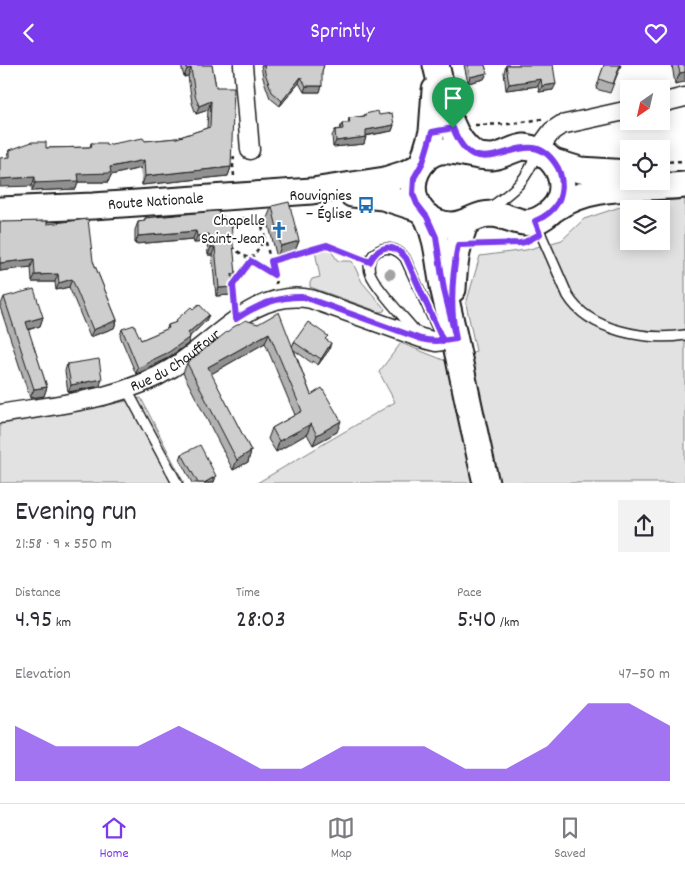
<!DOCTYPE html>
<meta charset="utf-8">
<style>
body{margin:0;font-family:Dekko,sans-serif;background:#f2f2f3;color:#2b2b33;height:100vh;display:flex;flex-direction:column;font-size:19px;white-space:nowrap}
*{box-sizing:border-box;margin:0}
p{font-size:16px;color:#7c7c81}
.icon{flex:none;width:28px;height:28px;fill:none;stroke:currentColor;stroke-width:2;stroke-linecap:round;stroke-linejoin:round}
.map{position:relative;height:418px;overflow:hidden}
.panel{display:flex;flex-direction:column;background:#fff;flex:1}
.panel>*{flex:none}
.needle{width:32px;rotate:214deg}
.fabs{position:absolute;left:620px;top:15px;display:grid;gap:10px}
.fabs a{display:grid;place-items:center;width:50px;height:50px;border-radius:0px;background:#fff;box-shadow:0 2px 12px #0003;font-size:25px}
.pin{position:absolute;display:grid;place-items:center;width:42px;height:42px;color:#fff;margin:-51px -21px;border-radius:50% 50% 50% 0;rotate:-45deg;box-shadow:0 0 5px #0007}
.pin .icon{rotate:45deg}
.round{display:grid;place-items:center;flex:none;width:52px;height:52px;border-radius:0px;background:#f2f2f3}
.headline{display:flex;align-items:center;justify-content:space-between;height:85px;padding:0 15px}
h1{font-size:28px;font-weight:600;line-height:38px}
.metrics{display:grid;grid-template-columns:repeat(3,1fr);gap:8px;height:85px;padding:5px 15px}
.metrics div{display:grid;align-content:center}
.metrics b{font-size:25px;font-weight:600}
.metrics small{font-size:14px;font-weight:400}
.metrics p{font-size:14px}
.chart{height:140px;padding:10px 15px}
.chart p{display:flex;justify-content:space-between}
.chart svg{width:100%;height:90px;margin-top:5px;fill:#7c3aed;opacity:.7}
header{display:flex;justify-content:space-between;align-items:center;height:65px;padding:0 15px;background:#7c3aed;color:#fff;font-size:22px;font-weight:600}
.menu{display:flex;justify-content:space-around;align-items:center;height:70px;border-top:1px solid #e1e1e2;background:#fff;font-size:14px;color:#7c7c81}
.menu a{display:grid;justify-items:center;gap:2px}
.menu .active{color:#7c3aed}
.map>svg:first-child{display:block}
</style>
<header><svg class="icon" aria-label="back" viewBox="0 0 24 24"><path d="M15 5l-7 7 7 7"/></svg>Sprintly<svg class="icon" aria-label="heart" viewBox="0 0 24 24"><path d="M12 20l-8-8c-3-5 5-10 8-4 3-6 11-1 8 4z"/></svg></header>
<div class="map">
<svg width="685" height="418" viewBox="0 0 685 418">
<rect width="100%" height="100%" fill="#fff"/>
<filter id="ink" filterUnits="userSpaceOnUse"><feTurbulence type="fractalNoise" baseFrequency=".02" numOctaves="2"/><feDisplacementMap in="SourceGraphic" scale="10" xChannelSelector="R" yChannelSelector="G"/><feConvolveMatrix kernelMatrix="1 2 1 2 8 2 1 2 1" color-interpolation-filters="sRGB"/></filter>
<g filter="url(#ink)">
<!-- green -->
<g fill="#e2e2e2" stroke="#7f7f7f" fill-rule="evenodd">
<path d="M 685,134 L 685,418 L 257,418 L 395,337 L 379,307 L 401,278 L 446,296 L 476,286 L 466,239 L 480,191 L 526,185 L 562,175 L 584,154 L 626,140 ZM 629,144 L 661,144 L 661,176 L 629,176 Z"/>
<polygon points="329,183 338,196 352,196 362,217 385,244 384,246 380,247 310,222 310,218 312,214 320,212 315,186"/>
<polygon points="141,333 184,418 0,418 0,355 103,341"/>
</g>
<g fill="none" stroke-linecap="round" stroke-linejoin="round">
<!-- lane casing -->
<g stroke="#1c1c1c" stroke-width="12">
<g id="lane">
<path d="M 488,144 C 513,126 526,118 537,87"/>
<path d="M 536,158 L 568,231 C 589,266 647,276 685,270"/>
<path d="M 417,268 C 405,253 379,227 371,210 C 362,189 388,172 405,193 L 443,276"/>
<polyline points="127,325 177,418"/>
</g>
</g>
<!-- street casing -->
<g stroke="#1c1c1c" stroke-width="21">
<g id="street">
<polyline points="243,0 250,85"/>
<polyline points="661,38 685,32"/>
<polyline points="538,85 552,66 561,60 629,45"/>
<path id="s1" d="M 0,349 C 59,339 121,335 172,303 C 216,276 254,223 311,234 L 421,273 L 436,277 L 456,274"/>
</g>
</g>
<!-- secondary casing -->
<g stroke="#1c1c1c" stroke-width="29">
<g id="secondary">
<path d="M 436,0 C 444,30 447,70 474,89"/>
<path d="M 524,82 C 560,86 577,130 545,151 C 524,166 512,150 491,149 C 479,149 472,155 462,158 C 445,164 425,155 417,139 C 412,129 412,116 417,106 C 434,70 464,93 492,92 C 503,91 513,83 524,82 Z"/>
<polyline points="423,97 432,67 435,25"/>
<polyline points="554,97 580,105 629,108"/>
<polyline points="352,129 383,132 420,144"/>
<path d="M 554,144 C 591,118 641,124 685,120"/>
<path id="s2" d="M 0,145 L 93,141 L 312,126 L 385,115 L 404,109 L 419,102"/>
<path d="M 427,152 C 439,177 438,199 444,226 C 459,290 471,354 486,418"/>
<path d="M 453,224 C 454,201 457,178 466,157"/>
</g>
</g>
<!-- path -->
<g stroke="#1c1c1c" stroke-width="2.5" stroke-dasharray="4 4" stroke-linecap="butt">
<polyline points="475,60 509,59 542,54"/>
<polyline points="661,97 685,96"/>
<polyline points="234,111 233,101 234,89"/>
<polyline points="230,163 241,153 261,157 276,219"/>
<polyline points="477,180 522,178"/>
<polyline points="231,182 274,210"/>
<polyline points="271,196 327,180 359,193"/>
<polyline points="233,213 235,238"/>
<polyline points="233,220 265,174"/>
</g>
<!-- lane -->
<use href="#lane" stroke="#fff" stroke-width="9"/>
<!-- street -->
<use href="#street" stroke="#fff" stroke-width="18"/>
<!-- secondary -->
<use href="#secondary" stroke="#fff" stroke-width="25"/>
</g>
<!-- trees -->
<circle fill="#a3a3a3" cx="390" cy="209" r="5.5"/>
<!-- wall -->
<g fill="#b1b1b1" stroke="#1c1c1c">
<polygon points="181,0 212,0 231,102 228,111 142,120 141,103 111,110 108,117 78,117 76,124 32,126 32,121 7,92 10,85 46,83 90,82 91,78 106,80 177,73 207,63 208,45 196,49 192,38 188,11 184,12"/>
<polygon points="261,0 324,0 322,6 320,27 304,27 299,18 280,41 270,33 263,13"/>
<polygon points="464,0 485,0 487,8 484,14 468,18"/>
<polygon points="506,0 553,0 553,25 539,27 538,21 506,25 504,7"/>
<polygon points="604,0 621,0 610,28 596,24"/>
<polygon points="672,0 685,0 675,19"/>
<polygon points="365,49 379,50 394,60 392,66 366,71 364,79 333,82 332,71 335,65 340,64 342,58 348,58 349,53 364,51"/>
<polygon points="272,141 299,176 294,188 277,193 267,153"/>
<polygon points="217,146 236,209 233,216 233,222 231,230 216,231 212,190 208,190 207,177 194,178 193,174 135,179 135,165 138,157 143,156 145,153"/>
<polygon points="0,157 47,159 93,196 117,255 114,263 90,272 69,222 56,225 55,217 32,217 31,202 0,206"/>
<polygon points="4,232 43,252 40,261 28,265 47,322 44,331 30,333 0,242"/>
<polygon points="176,255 206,256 190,271 188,279 166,294 149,302 148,304 136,309 120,271 122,264 141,275 167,264 168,260 175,258"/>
<polygon points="258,259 292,282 294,277 326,275 329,285 318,300 313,296 312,298 294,285 311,330 337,367 313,380 307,369 276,387 268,374 272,363 295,350 265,278 211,309 251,386 248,397 233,405 183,308 187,298"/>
<polygon points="67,299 100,321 68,327 65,306"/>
<polygon points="182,389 216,411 214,417 212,418 192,418 180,395"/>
</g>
<!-- shaded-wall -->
<g fill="#909090" stroke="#1c1c1c">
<polygon points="191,3 188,11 184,12 187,4"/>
<polygon points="685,7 685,17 675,19 680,8"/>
<polygon points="487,8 484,14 468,18 470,12"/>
<polygon points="301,12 299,18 280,41 282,36"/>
<polygon points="541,14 538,21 506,25 509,19"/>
<polygon points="556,19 553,25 539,27 542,21"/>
<polygon points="306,21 322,21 320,27 304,27"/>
<polygon points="211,36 208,45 196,49 199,41"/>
<polygon points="394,60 392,66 363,71 366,65"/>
<polygon points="366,72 364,79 333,82 336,76"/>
<polygon points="144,95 141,103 111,110 108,117 78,117 76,124 32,126 35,118"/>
<polygon points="231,102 228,111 142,120 145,111"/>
<polygon points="35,112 32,121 0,122 0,114"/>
<polygon points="196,166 193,174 135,179 138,171"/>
<polygon points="209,169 207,177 194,178 197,171"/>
<polygon points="299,176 294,188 277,193 281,181"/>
<polygon points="211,182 215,182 212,190 208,190"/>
<polygon points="34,194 31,202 0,206 0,198"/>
<polygon points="58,209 55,217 32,217 35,210"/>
<polygon points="232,209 236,209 233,216"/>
<polygon points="72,214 69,222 56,225 59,218"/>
<polygon points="233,222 231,230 216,231 219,223"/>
<polygon points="209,250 206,256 186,275 188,268"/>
<polygon points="43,252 40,261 23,266 26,257"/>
<polygon points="117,255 114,263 90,272 93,265"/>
<polygon points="269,268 265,278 204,313 208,302"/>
<polygon points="190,272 188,279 166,294 149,302 148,304 136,309 138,303"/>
<polygon points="331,278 329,285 318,300 321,294"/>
<polygon points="102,314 100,321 68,327 71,320"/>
<polygon points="47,322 44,331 30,333 34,324"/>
<polygon points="341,356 337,367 313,380 317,370"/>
<polygon points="311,359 307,369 276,387 279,376"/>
<polygon points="251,386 248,397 233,405 237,395"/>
<polygon points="216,411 214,417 212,418 204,418"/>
</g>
<!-- building -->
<g fill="#cecece" stroke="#1c1c1c">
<polygon points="186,0 212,0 216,22 234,22 231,102 145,111 144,95 110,102 111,108 78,109 79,116 35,118 35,112 0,114 0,93 10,92 10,85 32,77 46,77 46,83 92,82 91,78 106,78 106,80 143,73 145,76 177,73 210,62 211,36 199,41 195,30 191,3 187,4"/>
<polygon points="264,0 324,0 322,6 322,21 306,21 301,12 282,36 272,27 265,8"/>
<polygon points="468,0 485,0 487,8 470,12"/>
<polygon points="506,0 553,0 556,19 542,21 541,14 509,19"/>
<polygon points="604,0 620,0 613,19 599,14"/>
<polygon points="678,0 685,0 685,7 680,8"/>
<polygon points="378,46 379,50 392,48 394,60 366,65 366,72 336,76 335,65 343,64 342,58 350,58 349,53 365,51 365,49"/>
<polygon points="289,137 299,176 281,181 272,141"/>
<polygon points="217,146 231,158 236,209 232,209 233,222 219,223 215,182 211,182 209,169 197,171 196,166 138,171 138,157 145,156 145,153"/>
<polygon points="88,154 93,196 117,255 93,265 72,214 59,218 58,209 35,210 34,194 0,198 0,157 47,156 47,159"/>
<polygon points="34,224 43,252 26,257 47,322 34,324 4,232"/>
<polygon points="199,239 209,250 188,268 190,272 169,287 150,296 150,297 138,303 122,264 134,260 141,275 169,263 168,260 177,257 176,255 191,242 193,244"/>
<polygon points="279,247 311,330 322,323 341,356 317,370 311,359 279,376 272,363 302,346 269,268 208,302 251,386 237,395 187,298 232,263 245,255 258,259"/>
<polygon points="308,257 328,271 325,274 331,278 321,294 315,290 314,291 294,277"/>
<polygon points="99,294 102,314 71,320 67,299"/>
<polygon points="200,380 216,411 204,418 198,418 182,389"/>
</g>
</g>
<g fill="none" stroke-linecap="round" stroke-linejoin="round" filter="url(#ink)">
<!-- route casing -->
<g stroke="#fff" stroke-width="10">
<path id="route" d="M 453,63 L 432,67 L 423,97 L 414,113 L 413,129 L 417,139 L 427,152 L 436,172 L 444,225 L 456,274 C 443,276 433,277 421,274 L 304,232 C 278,231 257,240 236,254 L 233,220 L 251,196 L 274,210 L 271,196 L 327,180 L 370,197 C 379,179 393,178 406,193 L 443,276 L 456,274 C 450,244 452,210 458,180 L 520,178 L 525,177 L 540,169 L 535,156 C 545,152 553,146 558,137 C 563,126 563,113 558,103 C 534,60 503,100 474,90 C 464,86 457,73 453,63"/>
</g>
<!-- route -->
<use href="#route" stroke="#7c3aed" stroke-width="6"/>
</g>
<!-- icons -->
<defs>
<g id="bus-bare" transform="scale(1.35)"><path d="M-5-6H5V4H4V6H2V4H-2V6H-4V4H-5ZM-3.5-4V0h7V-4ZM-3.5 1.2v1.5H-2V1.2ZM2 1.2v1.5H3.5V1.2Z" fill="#1f6fb2" stroke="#fff" stroke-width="2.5" paint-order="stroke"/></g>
<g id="church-bare" transform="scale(1.35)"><path d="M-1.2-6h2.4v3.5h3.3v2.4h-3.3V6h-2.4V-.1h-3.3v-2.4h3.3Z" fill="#1f6fb2" stroke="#fff" stroke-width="2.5" paint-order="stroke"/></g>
</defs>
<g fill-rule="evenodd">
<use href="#bus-bare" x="366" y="140"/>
<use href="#church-bare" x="279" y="165"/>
</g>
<g text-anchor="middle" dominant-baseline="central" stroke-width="4" stroke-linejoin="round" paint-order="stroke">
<!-- poi labels -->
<g font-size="16" fill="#1c1c1c" stroke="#fff" text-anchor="end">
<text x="352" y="131">Rouvignies<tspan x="352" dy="18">– Église</tspan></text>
<text x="265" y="156">Chapelle<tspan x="265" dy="18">Saint-Jean</tspan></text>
</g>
<!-- street labels -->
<g font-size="16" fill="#1c1c1c" stroke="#fff">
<text stroke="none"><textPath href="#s2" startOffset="156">Route Nationale</textPath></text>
<text stroke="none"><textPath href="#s1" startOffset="186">Rue du Chauffour</textPath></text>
</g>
</g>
</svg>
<div class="fabs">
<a><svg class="needle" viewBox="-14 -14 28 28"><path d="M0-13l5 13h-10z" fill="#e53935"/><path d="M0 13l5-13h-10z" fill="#7c7c81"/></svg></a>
<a><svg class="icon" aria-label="locate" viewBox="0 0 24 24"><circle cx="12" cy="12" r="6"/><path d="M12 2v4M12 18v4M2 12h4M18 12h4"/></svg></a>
<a><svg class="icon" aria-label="layers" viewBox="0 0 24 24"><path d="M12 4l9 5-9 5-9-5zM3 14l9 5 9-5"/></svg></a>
</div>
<div class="pin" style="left:453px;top:63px;background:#1e9e55"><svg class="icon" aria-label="arrive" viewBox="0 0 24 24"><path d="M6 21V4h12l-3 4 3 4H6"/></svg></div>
</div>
<section class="panel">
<div class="headline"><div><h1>Evening run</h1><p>21:58 · 9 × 550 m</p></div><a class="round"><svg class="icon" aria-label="share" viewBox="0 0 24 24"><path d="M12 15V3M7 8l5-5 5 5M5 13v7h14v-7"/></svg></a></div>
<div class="metrics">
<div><p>Distance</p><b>4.95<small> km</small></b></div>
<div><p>Time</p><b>28:03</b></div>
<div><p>Pace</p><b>5:40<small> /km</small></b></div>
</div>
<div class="chart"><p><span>Elevation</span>47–50 m</p>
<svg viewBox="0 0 160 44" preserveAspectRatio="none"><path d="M0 44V17L10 27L20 27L30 27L40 17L50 27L60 38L70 38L80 27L90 27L100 27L110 38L120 38L130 27L140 6L150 6L160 17V44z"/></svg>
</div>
</section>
<nav class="menu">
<a class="active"><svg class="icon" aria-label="home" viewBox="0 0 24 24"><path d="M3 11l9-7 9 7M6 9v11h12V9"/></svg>Home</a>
<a><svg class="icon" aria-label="map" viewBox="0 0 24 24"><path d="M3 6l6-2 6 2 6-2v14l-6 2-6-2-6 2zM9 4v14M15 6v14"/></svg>Map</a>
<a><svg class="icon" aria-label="saved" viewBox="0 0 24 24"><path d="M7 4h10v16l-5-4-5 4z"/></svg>Saved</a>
</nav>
